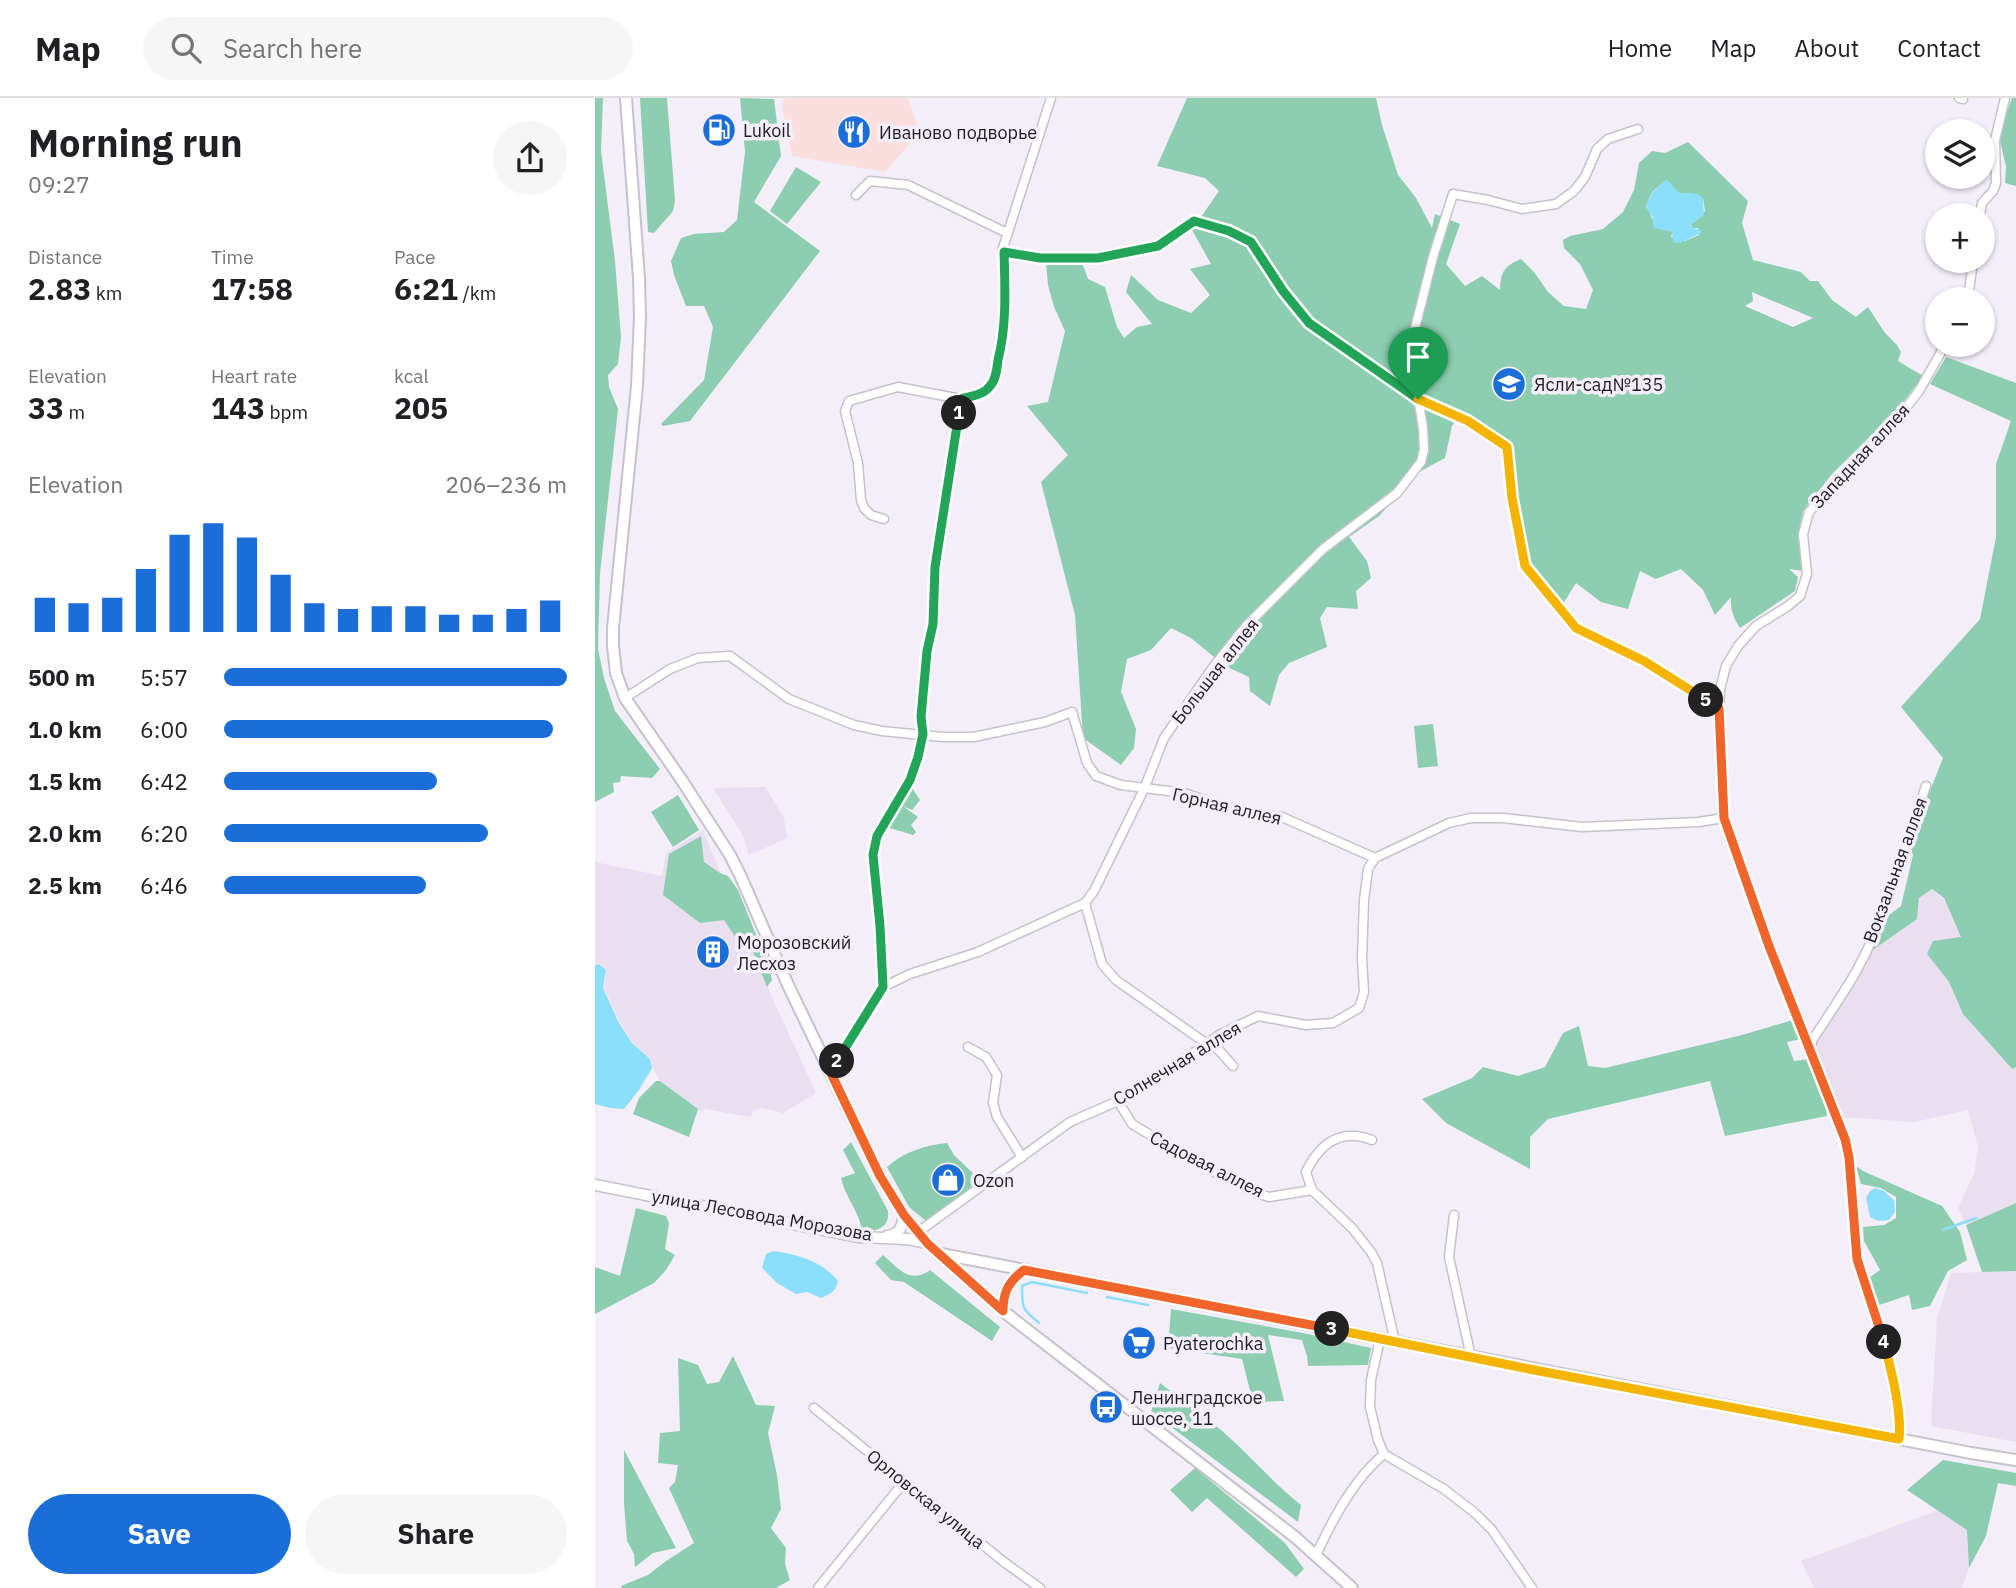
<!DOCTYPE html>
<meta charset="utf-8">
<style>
body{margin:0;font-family:"IBM Plex Sans",sans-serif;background:#f6f6f6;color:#202124;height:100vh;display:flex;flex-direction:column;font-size:26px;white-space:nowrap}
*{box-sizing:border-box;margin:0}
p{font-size:23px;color:#757577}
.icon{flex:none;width:38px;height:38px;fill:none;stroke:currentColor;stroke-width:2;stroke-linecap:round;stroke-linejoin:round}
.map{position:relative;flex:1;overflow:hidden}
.drawer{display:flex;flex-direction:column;background:#fff;width:595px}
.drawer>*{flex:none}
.controls{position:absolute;left:1330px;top:21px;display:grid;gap:14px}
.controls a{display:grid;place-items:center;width:70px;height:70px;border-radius:50%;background:#fff;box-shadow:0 2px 5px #0004;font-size:35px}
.pin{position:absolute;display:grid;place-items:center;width:60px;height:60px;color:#fff;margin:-72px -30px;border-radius:50% 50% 50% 0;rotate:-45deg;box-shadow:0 0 7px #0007}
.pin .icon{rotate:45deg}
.km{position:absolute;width:35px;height:35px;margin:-18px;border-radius:50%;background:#222;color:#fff;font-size:19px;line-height:35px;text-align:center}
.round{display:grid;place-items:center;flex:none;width:74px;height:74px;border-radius:37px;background:#f6f6f6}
.head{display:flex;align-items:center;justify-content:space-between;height:119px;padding:0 28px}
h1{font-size:38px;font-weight:700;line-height:52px}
.metrics{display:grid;grid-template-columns:repeat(3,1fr);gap:10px;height:119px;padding:7px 28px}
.metrics div{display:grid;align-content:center}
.metrics b{font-size:30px;font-weight:700}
.metrics small{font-size:19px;font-weight:400}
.metrics p{font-size:19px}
.chart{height:196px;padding:14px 28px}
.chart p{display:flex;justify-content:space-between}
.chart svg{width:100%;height:126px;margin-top:7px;stroke:#1b6ed8;stroke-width:6}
.action{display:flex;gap:14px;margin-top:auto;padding:14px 28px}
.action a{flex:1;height:80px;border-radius:42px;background:#1b6ed8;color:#fff;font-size:28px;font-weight:700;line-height:80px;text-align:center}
.action a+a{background:#f6f6f6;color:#202124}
ul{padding:0 28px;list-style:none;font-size:23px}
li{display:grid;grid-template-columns:112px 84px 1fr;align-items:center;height:52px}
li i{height:18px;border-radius:9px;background:#1b6ed8}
header{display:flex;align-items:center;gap:42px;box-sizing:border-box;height:98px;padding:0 35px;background:#fff;border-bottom:2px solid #e0e0e0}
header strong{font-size:33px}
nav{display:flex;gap:38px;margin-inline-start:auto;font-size:24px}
.search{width:490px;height:63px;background:#f6f6f6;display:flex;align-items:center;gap:18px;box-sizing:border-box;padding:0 24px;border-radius:38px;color:#757577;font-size:26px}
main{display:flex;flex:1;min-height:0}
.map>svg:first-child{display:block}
</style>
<header>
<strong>Map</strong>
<div class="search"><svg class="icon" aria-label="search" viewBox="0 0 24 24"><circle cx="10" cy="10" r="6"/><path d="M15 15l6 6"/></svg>Search here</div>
<nav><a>Home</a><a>Map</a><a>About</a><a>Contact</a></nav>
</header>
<main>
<section class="drawer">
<div class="head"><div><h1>Morning run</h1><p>09:27</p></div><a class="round"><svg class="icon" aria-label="share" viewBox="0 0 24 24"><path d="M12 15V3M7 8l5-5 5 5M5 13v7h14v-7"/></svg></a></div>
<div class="metrics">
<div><p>Distance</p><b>2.83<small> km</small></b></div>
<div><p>Time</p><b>17:58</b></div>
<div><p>Pace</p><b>6:21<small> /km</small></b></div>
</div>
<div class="metrics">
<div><p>Elevation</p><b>33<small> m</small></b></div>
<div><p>Heart rate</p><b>143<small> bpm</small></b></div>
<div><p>kcal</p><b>205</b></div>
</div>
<div class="chart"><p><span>Elevation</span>206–236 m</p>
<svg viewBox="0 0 160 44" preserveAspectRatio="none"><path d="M5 44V32M15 44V34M25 44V32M35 44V22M45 44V10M55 44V6M65 44V11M75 44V24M85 44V34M95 44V36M105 44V35M115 44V35M125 44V38M135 44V38M145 44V36M155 44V33"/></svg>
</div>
<ul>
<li><b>500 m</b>5:57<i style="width:100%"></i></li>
<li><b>1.0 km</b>6:00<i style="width:96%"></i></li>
<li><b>1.5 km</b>6:42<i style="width:62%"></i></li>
<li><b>2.0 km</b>6:20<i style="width:77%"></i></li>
<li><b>2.5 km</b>6:46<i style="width:59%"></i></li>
</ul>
<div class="action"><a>Save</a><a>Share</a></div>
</section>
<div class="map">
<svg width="1421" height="1490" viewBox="0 0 1421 1490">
<rect width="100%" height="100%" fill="#f4eef8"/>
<!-- commercial -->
<polygon fill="#fadfde" points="198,0 313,0 324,34 290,74 197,58 187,8 189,1"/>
<!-- built -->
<g fill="#e9dff0">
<polygon points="170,689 189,720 192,740 154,757 148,738 118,690"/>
<polygon points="108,732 175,895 221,995 188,1015 166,1010 157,1014 156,1019 109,1011 108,1015 65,983 58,970 56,961 37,944 25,924 9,890 12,872 4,865 0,865 0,764 67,778 71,755"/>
<polygon points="1336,791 1349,801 1366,839 1332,856 1354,884 1368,916 1416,971 1421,969 1421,1105 1371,1127 1363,1110 1379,1076 1383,1049 1373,1012 1319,1024 1246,1019 1219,953 1222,942 1275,854 1322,821 1324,800"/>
<polygon points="1421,1173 1421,1344 1336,1328 1342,1221 1356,1175"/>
<polygon points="1344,1412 1372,1432 1374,1470 1367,1490 1219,1490 1206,1463"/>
</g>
<!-- green -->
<g fill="#8dceb1" fill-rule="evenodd">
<polygon points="0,0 8,0 6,53 20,163 26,239 23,266 13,277 14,289 23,311 5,475 3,551 9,580 20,613 65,671 57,680 26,678 25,684 18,685 19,694 0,704"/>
<polygon points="45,0 72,0 80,103 78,113 59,135 53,134"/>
<polygon points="145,0 179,1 186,58 159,104 225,153 95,323 68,328 66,326 109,282 118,229 109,208 91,208 79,177 76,163 86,140 99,136 129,134 142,122 150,54"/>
<path d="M 592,0 L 781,0 L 787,27 L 803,77 L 821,100 L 837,130 L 840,116 L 865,126 L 851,166 L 870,188 L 887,178 L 905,192 C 906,173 909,168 926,161 L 939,174 L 953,194 L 969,208 L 991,211 L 998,192 L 985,166 L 969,150 L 968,142 L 975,138 L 1008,131 L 1028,114 L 1039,92 L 1044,65 L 1057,53 L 1070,55 L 1093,44 L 1153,103 L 1147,125 L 1158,162 L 1206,174 L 1215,183 L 1223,183 L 1237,202 L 1261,219 L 1273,209 L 1290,235 L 1302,247 L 1306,254 L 1303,263 L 1328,278 L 1304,310 L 1237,376 L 1208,413 L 1203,438 L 1208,473 L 1194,471 L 1203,479 L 1200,493 L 1145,530 C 1138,519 1135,511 1136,499 L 1120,517 L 1108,492 L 1086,471 L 1061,481 L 1045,473 L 1033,511 L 1006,504 L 981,485 L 968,506 L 931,464 L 916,347 L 865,316 L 857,328 L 850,360 L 826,373 L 784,418 L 754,439 L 772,463 L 776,480 L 761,493 L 763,511 L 732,509 L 725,520 L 732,549 L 694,565 L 684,577 L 675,608 L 655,593 L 654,579 L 630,568 L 596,540 L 576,530 L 556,552 L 532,561 L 526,594 L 541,631 L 539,650 L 526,667 L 488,640 L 480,517 L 446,384 L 473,357 L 432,308 L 453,304 L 470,233 L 459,209 L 453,187 L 451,165 L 486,162 L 493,181 L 510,189 L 522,229 L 529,240 L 542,229 L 557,226 L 531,194 L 536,177 L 563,202 L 596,215 L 615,197 L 595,171 L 616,166 L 597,132 L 624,93 L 610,80 L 562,68 ZM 1069,84 L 1085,96 L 1090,95 L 1108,100 L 1110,113 L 1102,122 L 1096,126 L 1098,130 L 1103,130 L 1104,137 L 1090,143 L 1076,139 L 1078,134 L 1057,121 L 1052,105 L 1058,93 ZM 1157,194 L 1218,220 L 1198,229 L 1150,208 L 1158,203 Z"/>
<polygon points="1417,0 1421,0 1421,88 1410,85 1411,69 1405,43 1406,31"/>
<polygon points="201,69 226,84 192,126 175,113"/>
<polygon points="1351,259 1421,285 1421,969 1417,971 1368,916 1354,884 1332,856 1338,843 1366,839 1349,800 1337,791 1324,800 1322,821 1275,854 1290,820 1306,808 1318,757 1314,746 1348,660 1306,609 1385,521 1401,439 1401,366 1416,323 1335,286"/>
<polygon points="838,626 843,668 823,670 819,628"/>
<polygon points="316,688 325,702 317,712 308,708 323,719 316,727 321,734 318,737 291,729 303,704"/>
<polygon points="83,697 104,732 78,749 56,714"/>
<polygon points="106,738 109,764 125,775 133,778 143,792 174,869 177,882 172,889 153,841 144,845 129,822 105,825 68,797 74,756"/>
<polygon points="1198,922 1206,941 1192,944 1199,963 1214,961 1228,994 1232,1018 1130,1038 1115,983 953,1021 935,1039 935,1071 851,1025 827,1001 877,980 888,969 923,978 950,969 968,935 984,928 993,968 1010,970 1147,937"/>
<polygon points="61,983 65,983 103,1011 94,1039 38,1016 44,1000"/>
<path d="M 256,1044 L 293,1113 C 295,1130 282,1133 267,1134 C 265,1114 250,1099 246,1080 L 260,1075 L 248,1052 Z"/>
<path d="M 352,1045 L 359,1057 L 386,1083 L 331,1123 L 314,1109 L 292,1069 C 308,1054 331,1047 352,1045 Z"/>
<polygon points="1261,1068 1268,1073 1347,1108 1365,1134 1372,1162 1353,1173 1335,1208 1317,1212 1314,1197 1284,1207 1275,1179 1285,1172 1269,1143 1268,1129 1289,1127 1301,1120 1301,1099 1286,1090 1266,1086"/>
<polygon points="1421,1105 1421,1173 1387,1174 1371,1127"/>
<polygon points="41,1110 71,1118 74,1125 70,1151 80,1157 71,1172 59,1185 0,1216 0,1169 25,1178"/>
<path d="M 288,1157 C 303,1170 315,1187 335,1172 L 405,1229 L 397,1243 L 309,1184 L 296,1182 L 280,1165 Z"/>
<polygon points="576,1211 708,1235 776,1250 773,1267 713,1268 712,1258 707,1242 673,1237 689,1303 658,1304 647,1261 573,1250"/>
<polygon points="138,1258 161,1307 180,1308 173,1335 182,1377 186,1411 176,1430 191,1450 190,1466 195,1482 181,1490 27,1490 26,1488 53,1477 71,1463 99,1445 74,1390 80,1384 83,1367 63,1365 65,1335 85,1333 83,1260 103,1267 112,1286 124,1284"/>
<path d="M 565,1285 C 585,1301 606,1316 626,1332 C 654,1356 677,1384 706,1407 L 703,1424 L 556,1314 Z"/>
<polygon points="29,1352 81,1450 58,1455 40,1469 39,1456 32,1443 29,1405"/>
<polygon points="1348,1362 1421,1375 1421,1388 1403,1385 1391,1438 1374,1470 1372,1432 1312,1392"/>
<polygon points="600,1370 690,1445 709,1471 701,1479 612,1400 597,1414 575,1392"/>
</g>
<!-- water -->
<g fill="#8cdffa">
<path d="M 1071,81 L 1085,96 C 1093,94 1102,94 1108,100 L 1109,117 L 1096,126 L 1098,130 L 1106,132 L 1106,135 L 1085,145 L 1078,144 L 1077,134 L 1059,130 L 1057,118 L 1050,109 L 1058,94 Z"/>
<polygon points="4,866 11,872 8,890 24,925 37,945 55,961 57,970 44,992 29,1011 15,1010 0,1006 0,867"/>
<polygon points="1280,1090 1289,1093 1299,1102 1300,1114 1294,1122 1283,1123 1275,1119 1271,1100 1275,1093"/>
<path d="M 179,1153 C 204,1157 227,1163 243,1183 C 241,1193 236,1196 226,1200 L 212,1194 L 201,1196 L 182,1185 L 167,1170 L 171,1156 Z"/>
</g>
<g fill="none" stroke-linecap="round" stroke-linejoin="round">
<!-- stream -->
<g stroke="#8cdffa" stroke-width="2.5">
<polyline points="1348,1132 1381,1120"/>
<polyline points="512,1199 553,1207"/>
<path d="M 444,1225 C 427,1211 427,1210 427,1188 L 437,1184 L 492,1195"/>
</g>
<!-- minor casing -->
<g stroke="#c6c1ca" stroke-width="11">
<g id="minor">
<polyline points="1364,0 1368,1"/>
<polyline points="261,97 275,83 313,87 412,135"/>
<polyline points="1385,117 1387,105 1398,93 1401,85 1400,42 1410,0"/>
<polyline points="409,154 445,160 503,160 563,147 599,123 634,133 656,144 688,193 714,225 823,301 873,323 912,349 917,400 930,469 981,530 1049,563 1124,610"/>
<polyline points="1373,201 1378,163"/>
<polyline points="289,421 276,417 269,410 266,402 263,365 250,313 254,303 303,289 366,301"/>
<polyline points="30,600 75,571 103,560 135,558 194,601 259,627 287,633 348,639 379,639 450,624 477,614 492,665 501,678 526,687 589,695 625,707 660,716 687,719 780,760 854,725 876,720 908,720 987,729 1103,724 1129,720"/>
<polyline points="490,805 507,866 521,882 612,946 621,949 638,968"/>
<polyline points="288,889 315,876 383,854 490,805 499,793 549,691 569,640 619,568 651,528 728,451 802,395 826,364 829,352 828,330 815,250 838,159 858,96 893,102 927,111 961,106 979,93 990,79 1002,51 1013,41 1043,31"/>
<polyline points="373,949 391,959 402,977 398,1005 402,1019 427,1059"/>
<path d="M 1214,953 L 1218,941 C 1233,918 1249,895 1262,872 C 1293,815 1310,749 1331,688"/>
<polyline points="234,971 246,959 288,889 285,828 278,757 282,738 290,722 315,682 323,659 328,636 326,619 332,553 338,526 340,469 366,301 385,296 395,288 400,277 408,242 410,218 408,150 456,0"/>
<polyline points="523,1003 537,1026 604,1066 661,1095 674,1099 717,1092"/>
<path d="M 777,1042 C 745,1029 724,1047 711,1074 L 717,1092 L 757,1130 L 776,1154 L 782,1165 L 800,1244"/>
<polyline points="859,1117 854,1159 876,1259"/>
<polyline points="323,1134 475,1024 523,1003 612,946 624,937 663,918 711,927 738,925 764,910 769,894 767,860 769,802 773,771 780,760"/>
<polyline points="785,1241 776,1282 775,1309 783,1342 789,1356 849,1391 880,1415 897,1432 937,1490"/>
<polyline points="219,1310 409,1464 445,1490"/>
<polyline points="1304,1341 1305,1329 1303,1313 1292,1259 1284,1226 1262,1161 1253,1059 1250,1041 1174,848 1129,720 1124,610 1125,591 1131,568 1143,548 1161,528 1193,508 1205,498 1212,476 1208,436 1214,414 1307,315 1324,293 1350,247"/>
<path d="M 721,1457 C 738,1421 758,1382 789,1356"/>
<polyline points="223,1490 309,1384"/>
</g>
</g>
<!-- tertiary casing -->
<g stroke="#c6c1ca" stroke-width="13">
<g id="tertiary">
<polyline points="0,1087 264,1139 312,1141 333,1145"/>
<path d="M 292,1138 C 305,1136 307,1130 309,1117"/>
</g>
</g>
<!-- secondary casing -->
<g stroke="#c6c1ca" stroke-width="14">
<g id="secondary">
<polyline points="31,0 44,180 45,219 42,288 18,530 18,548 21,575 30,600 86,681 135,757 146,779 193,887 285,1078 309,1117 333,1146 408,1213 700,1439 757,1490"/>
<polyline points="347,1156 1376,1355 1421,1362"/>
<path d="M 408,1213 C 408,1194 414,1183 429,1172"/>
</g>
</g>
<!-- minor -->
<use href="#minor" stroke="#fff" stroke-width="8"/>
<!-- tertiary -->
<use href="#tertiary" stroke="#fff" stroke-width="10"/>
<!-- secondary -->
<use href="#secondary" stroke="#fff" stroke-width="10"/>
</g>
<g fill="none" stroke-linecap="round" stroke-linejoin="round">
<!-- split-1 casing -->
<g stroke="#fff" stroke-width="14">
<path id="split-1" d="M 364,315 L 366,301 C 376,298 389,297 395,288 C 401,282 402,270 403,262 C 412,226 410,191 409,154 L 445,160 L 503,160 L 563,148 L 599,123 L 634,133 L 656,144 L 688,193 L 714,225 L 823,301"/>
</g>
<!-- split-2 casing -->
<g stroke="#fff" stroke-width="14">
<polyline id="split-2" points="242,963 288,889 285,828 278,757 282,738 315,682 323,659 328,636 326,619 332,553 338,526 340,469 364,315"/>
</g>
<!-- split-3 casing -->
<g stroke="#fff" stroke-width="14">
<path id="split-3" d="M 242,963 L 234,971 L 285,1078 L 309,1117 L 333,1146 L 408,1213 C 408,1194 414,1183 429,1172 L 737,1231"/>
</g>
<!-- split-4 casing -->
<g stroke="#fff" stroke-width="14">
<path id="split-4" d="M 737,1231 L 934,1271 L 1304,1341 C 1307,1313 1296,1272 1289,1244"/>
</g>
<!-- split-5 casing -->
<g stroke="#fff" stroke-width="14">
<polyline id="split-5" points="1111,602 1124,610 1129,720 1174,848 1250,1041 1254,1059 1262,1161 1289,1244"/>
</g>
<!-- split-6 casing -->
<g stroke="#fff" stroke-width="14">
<polyline id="split-6" points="823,301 873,323 912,349 917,400 930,468 981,530 1049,563 1111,602"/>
</g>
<!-- split-1 -->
<use href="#split-1" stroke="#22a559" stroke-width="9"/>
<!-- split-2 -->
<use href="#split-2" stroke="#22a559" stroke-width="9"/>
<!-- split-3 -->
<use href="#split-3" stroke="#f0652b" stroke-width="9"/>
<!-- split-4 -->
<use href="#split-4" stroke="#f5b400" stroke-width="9"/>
<!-- split-5 -->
<use href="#split-5" stroke="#f0652b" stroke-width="9"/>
<!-- split-6 -->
<use href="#split-6" stroke="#f5b400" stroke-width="9"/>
</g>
<!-- icons -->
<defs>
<g id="fuel-disc" transform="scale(1.75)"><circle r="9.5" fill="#1b6ed8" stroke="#f4eef8"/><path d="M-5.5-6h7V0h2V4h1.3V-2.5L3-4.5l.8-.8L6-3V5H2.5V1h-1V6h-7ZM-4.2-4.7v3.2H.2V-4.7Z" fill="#fff"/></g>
<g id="restaurant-disc" transform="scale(1.75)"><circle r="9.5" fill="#1b6ed8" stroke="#f4eef8"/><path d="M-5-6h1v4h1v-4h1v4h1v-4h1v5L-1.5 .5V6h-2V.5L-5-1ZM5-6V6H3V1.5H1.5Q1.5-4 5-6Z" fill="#fff"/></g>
<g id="school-disc" transform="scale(1.75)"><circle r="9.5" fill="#1b6ed8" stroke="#f4eef8"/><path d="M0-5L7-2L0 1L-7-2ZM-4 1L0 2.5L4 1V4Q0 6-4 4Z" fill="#fff"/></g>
<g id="building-disc" transform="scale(1.75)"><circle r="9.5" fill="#1b6ed8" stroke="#f4eef8"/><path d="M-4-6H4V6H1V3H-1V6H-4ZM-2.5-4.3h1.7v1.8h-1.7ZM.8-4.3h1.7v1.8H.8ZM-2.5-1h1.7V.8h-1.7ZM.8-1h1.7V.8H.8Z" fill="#fff"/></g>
<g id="shop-disc" transform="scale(1.75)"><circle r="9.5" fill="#1b6ed8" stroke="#f4eef8"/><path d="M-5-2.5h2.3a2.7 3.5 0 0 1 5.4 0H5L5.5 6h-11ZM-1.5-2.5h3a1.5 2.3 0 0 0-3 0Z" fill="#fff"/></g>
<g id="supermarket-disc" transform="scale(1.75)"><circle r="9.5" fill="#1b6ed8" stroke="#f4eef8"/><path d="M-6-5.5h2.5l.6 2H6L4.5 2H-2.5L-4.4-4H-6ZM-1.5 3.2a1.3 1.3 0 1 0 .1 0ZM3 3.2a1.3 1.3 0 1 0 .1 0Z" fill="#fff"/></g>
<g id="bus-disc" transform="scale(1.75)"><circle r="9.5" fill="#1b6ed8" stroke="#f4eef8"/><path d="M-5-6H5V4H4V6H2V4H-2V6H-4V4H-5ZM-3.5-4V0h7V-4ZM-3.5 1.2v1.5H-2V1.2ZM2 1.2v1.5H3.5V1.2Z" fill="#fff"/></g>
</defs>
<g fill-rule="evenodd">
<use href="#fuel-disc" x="124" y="32"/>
<use href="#restaurant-disc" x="259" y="34"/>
<use href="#school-disc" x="914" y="286"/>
<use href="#building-disc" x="118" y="854"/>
<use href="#shop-disc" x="353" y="1082"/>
<use href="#supermarket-disc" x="544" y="1245"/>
<use href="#bus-disc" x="511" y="1309"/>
</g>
<g text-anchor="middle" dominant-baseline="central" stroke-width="7" stroke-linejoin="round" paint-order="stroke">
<!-- poi labels -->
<g font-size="18" fill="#1f1d21" stroke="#f4eef8" text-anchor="start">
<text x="148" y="32">Lukoil</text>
<text x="284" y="34">Иваново подворье</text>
<text x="939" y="286">Ясли-сад№135</text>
<text x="142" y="844">Морозовский<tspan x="142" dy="21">Лесхоз</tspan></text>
<text x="378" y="1082">Ozon</text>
<text x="568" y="1245">Pyaterochka</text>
<text x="536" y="1299">Ленинградское<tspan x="536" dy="21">шоссе, 11</tspan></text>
</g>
<!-- street labels -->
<g font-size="18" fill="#1f1d21" stroke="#f4eef8">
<text transform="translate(1265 358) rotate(-47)">Западная аллея</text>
<text transform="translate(620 573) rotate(-52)">Большая аллея</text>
<text transform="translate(632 708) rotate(13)">Горная аллея</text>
<text transform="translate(1300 772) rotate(-70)">Вокзальная аллея</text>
<text transform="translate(582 965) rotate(-31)">Солнечная аллея</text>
<text transform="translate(612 1066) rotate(27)">Садовая аллея</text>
<text transform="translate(167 1117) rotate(10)">улица Лесовода Морозова</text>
<text transform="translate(331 1401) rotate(39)">Орловская улица</text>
</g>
</g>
</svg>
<div class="controls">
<a><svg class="icon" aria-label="layers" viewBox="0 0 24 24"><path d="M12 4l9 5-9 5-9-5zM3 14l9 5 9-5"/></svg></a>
<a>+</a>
<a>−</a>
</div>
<div class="pin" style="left:823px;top:301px;background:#1e9e55"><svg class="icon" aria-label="arrive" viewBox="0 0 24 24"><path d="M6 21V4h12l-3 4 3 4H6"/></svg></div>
<b class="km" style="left:364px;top:315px">1</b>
<b class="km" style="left:242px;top:963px">2</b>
<b class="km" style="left:737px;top:1231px">3</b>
<b class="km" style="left:1289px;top:1244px">4</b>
<b class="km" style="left:1111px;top:602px">5</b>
</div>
</main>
